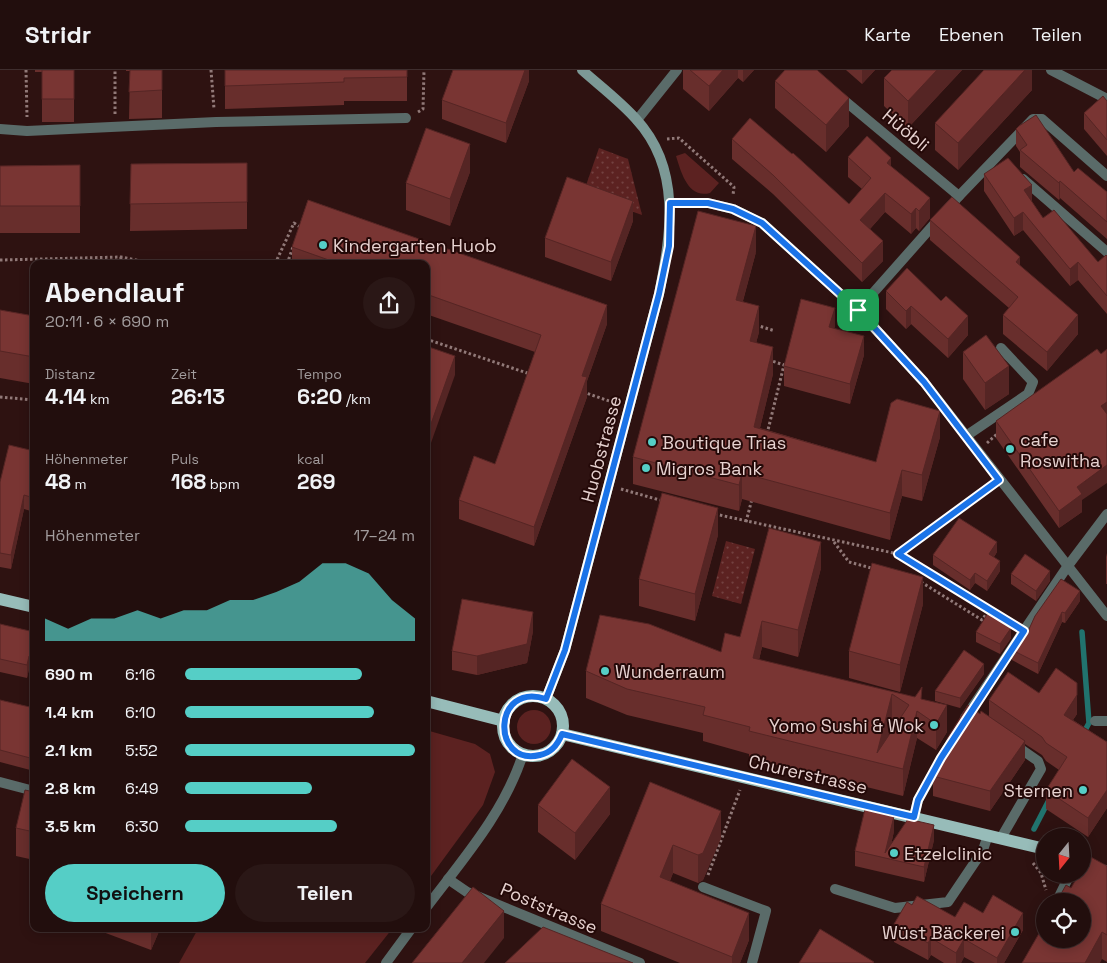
<!DOCTYPE html>
<html lang="de">
<meta charset="utf-8">
<style>
body{margin:0;font-family:"Space Grotesk",sans-serif;background:#2a1716;color:#f1f3f6;height:100vh;display:flex;flex-direction:column;font-size:19px;white-space:nowrap}
*{box-sizing:border-box;margin:0}
p{font-size:16px;color:#a29c9d}
.icon{flex:none;width:28px;height:28px;fill:none;stroke:currentColor;stroke-width:2;stroke-linecap:round;stroke-linejoin:round}
.map{position:relative;flex:1;overflow:hidden}
.drawer{position:absolute;left:30px;top:190px;width:400px;height:672px;display:flex;flex-direction:column;background:#220e0d;border-radius:10px;box-shadow:0 2px 12px #0003,0 0 0 1px #3f2e2e}
.drawer>*{flex:none}
.needle{width:32px;rotate:198deg}
.fabs{position:absolute;left:1036px;top:758px;display:grid;gap:10px}
.fabs a{display:grid;place-items:center;width:55px;height:55px;border-radius:50%;background:#220e0d;box-shadow:0 2px 12px #0003,0 0 0 1px #3f2e2e;font-size:25px}
.pin{position:absolute;display:grid;place-items:center;width:42px;height:42px;color:#fff;margin:-21px;border-radius:10px;box-shadow:0 2px 8px #0006}
.round{display:grid;place-items:center;flex:none;width:52px;height:52px;border-radius:26px;background:#2a1716}
.head{display:flex;align-items:center;justify-content:space-between;height:85px;padding:0 15px}
h1{font-size:28px;font-weight:700;line-height:38px}
.stats{display:grid;grid-template-columns:repeat(3,1fr);gap:8px;height:85px;padding:5px 15px}
.stats div{display:grid;align-content:center}
.stats b{font-size:21px;font-weight:700}
.stats small{font-size:14px;font-weight:400}
.stats p{font-size:14px}
.chart{height:140px;padding:10px 15px}
.chart p{display:flex;justify-content:space-between}
.chart svg{width:100%;height:90px;margin-top:5px;fill:#55cec6;opacity:.7}
.cta{display:flex;gap:10px;margin-top:auto;padding:10px 15px}
.cta a{flex:1;height:58px;border-radius:30px;background:#55cec6;color:#111;font-size:20px;font-weight:700;line-height:58px;text-align:center}
.cta a+a{background:#2a1716;color:#f1f3f6}
ul{padding:0 15px;list-style:none;font-size:16px}
li{display:grid;grid-template-columns:80px 60px 1fr;align-items:center;height:38px}
li i{height:12px;border-radius:6px;background:#55cec6}
header{display:flex;align-items:center;gap:30px;box-sizing:border-box;height:70px;padding:0 25px;background:#220e0d;border-bottom:1px solid #3f2e2e}
header strong{font-size:24px}
nav{display:flex;gap:28px;margin-inline-start:auto;font-size:18px}
.map>svg:first-child{display:block}
</style>
<header>
<strong>Stridr</strong>
<nav><a>Karte</a><a>Ebenen</a><a>Teilen</a></nav>
</header>
<div class="map">
<svg width="1107" height="893" viewBox="0 0 1107 893">
<defs>
<pattern id="park-dots" width="8" height="8" patternUnits="userSpaceOnUse" patternTransform="scale(1.25)"><rect width="8" height="8" fill="#5c2221"/><path d="M2 2h.1M6 6h.1" fill="none" stroke="#734140" stroke-width="1.8" stroke-linecap="round"/></pattern>
</defs>
<rect width="100%" height="100%" fill="#2e1211"/>
<!-- grass -->
<g fill="#5c2221">
<path d="M 685,83 L 719,113 L 710,123 C 688,129 681,102 676,86 Z"/>
<circle cx="534" cy="657" r="17"/>
<polygon points="426,660 475,674 490,684 495,702 483,735 431,806 426,803"/>
<polygon points="198,859 392,859 365,893 179,893"/>
</g>
<!-- park -->
<g fill="url(#park-dots)">
<polygon points="599,78 628,89 642,145 583,124"/>
<polygon points="726,471 755,479 741,534 712,526"/>
</g>
<g fill="none" stroke-linecap="round" stroke-linejoin="round">
<!-- stream -->
<g stroke="#21736e" stroke-width="5.5">
<polyline points="1082,562 1089,653 1083,664"/>
<polyline points="1034,759 1049,730"/>
</g>
<!-- path -->
<g stroke="#917978" stroke-width="3" stroke-dasharray="2.5 2.5" stroke-linecap="butt">
<polyline points="26,0 27,47"/>
<polyline points="211,0 214,39"/>
<polyline points="418,42 423,39 424,0"/>
<polyline points="115,44 115,0"/>
<polyline points="667,69 679,68 734,117 733,125"/>
<polyline points="0,190 121,187 155,194"/>
<polyline points="120,194 121,187"/>
<polyline points="275,194 294,153 300,157"/>
<polyline points="287,194 293,177"/>
<polyline points="756,255 775,261"/>
<polyline points="426,269 530,304"/>
<polyline points="583,322 618,334"/>
<polyline points="0,327 34,330"/>
<polyline points="767,364 784,295 769,290"/>
<polyline points="987,373 997,364"/>
<polyline points="621,419 663,431"/>
<polyline points="715,444 898,484 1012,554"/>
<polyline points="746,452 752,429"/>
<polyline points="834,472 849,492 875,499"/>
<polyline points="898,484 990,417"/>
<polyline points="921,512 982,550 989,540"/>
<polyline points="1033,793 1041,803 1046,820"/>
<polyline points="708,805 740,720"/>
</g>
<!-- lane -->
<g stroke="#5a6b69" stroke-width="10">
<polyline points="1051,0 1107,29"/>
<polyline points="0,59 27,61 216,52 406,48"/>
<polyline points="966,366 1028,324 1033,312 1001,278"/>
<polyline points="1095,651 1107,651"/>
<polyline points="0,712 34,721"/>
<polyline points="703,817 766,841 752,893"/>
<polyline points="835,819 895,838 948,832 983,780 988,765"/>
</g>
<!-- street -->
<g stroke="#5a6b69" stroke-width="10">
<polyline points="839,26 959,126"/>
<polyline points="637,50 677,0"/>
<polyline points="1023,109 1107,182"/>
<polyline points="670,133 708,133 733,139 762,153 858,240 924,312 1107,546"/>
<polyline points="858,240 959,126 1033,49 1042,49 1107,106"/>
<polyline points="965,648 1067,497 1107,444"/>
<polyline points="914,747 918,730 954,667"/>
<polyline points="1001,768 1041,699 1038,691 1015,675"/>
<polyline points="448,809 467,822 640,893"/>
<polyline points="1057,831 1070,804"/>
<path d="M 426,838 C 463,789 504,743 523,684"/>
<polyline points="386,893 411,859"/>
</g>
<!-- secondary -->
<path stroke="#7c9996" stroke-width="10" d="M 546,629 L 565,580 L 659,224 C 671,164 682,99 636,49 C 620,31 600,16 582,0"/>
<!-- primary -->
<g stroke="#97bcb9" stroke-width="12">
<polyline points="0,529 34,537"/>
<circle cx="533" cy="656" r="30"/>
<polyline points="426,631 504,651"/>
<polyline points="562,664 1045,779"/>
<polyline points="1082,792 1107,802"/>
</g>
</g>
<!-- wall -->
<g fill="#682e2c" fill-rule="evenodd">
<polygon points="35,0 74,0 74,52 42,52 42,2 35,2"/>
<polygon points="126,0 162,0 162,48 129,49 130,1 126,1"/>
<polygon points="225,0 407,0 407,31 344,31 344,35 225,39"/>
<polygon points="529,0 529,11 506,73 442,49 442,30"/>
<polygon points="683,0 754,0 743,12 738,8 709,41 683,19"/>
<polygon points="846,0 875,0 862,14"/>
<polygon points="892,0 962,0 908,58 884,36 884,8"/>
<polygon points="1032,0 1032,20 958,100 935,80 935,53"/>
<polygon points="775,11 849,56 826,82 775,38"/>
<polygon points="1107,31 1107,86 1084,59 1084,43"/>
<polygon points="1016,59 1074,102 1107,122 1107,169 1060,128 1059,130 1020,97 1020,82 1016,76"/>
<polygon points="732,69 849,134 862,119 848,107 848,87 930,148 919,161 916,158 911,164 885,142 870,159 883,191 862,212 773,124 732,89"/>
<polygon points="247,93 247,159 130,161 131,94"/>
<polygon points="80,95 80,163 0,163 0,96"/>
<polygon points="470,102 450,156 406,140 406,113"/>
<polygon points="984,104 1032,132 1043,148 1098,192 1107,186 1107,244 1078,210 1070,216 1023,160 1014,166 984,121"/>
<polygon points="308,130 607,235 607,254 587,311 587,327 534,476 459,449 459,430 474,386 495,394 535,282 426,244 426,194 292,194 292,177"/>
<polygon points="930,150 1020,196 1078,264 1047,301 1003,264 1003,245 1009,238 930,170"/>
<polygon points="633,151 611,211 545,187 545,168"/>
<polygon points="756,182 743,231 759,262 756,273 773,304 760,358 876,392 940,367 922,431 902,426 890,470 742,429 739,441 633,414 633,387"/>
<polygon points="886,221 968,265 948,288 911,254 906,259 886,239"/>
<polygon points="0,240 34,246 34,314 0,308"/>
<polygon points="835,257 834,258 864,285 850,334 784,316 784,296"/>
<polygon points="963,282 1009,324 985,340 963,309"/>
<polygon points="1101,284 1082,430 1082,442 1059,458 996,368 996,351"/>
<polygon points="34,381 34,442 24,439 11,499 0,497 0,412"/>
<polygon points="718,465 695,551 639,536 639,509"/>
<polygon points="997,482 994,487 1000,501 987,521 975,513 970,520 933,495 933,485"/>
<polygon points="1107,483 1107,514 1106,514 1106,487"/>
<path d="M 821,498 L 798,587 L 762,577 L 759,590 L 922,629 L 947,662 L 936,680 L 917,668 L 903,726 L 749,688 L 749,684 L 703,671 L 703,663 L 627,645 L 586,628 L 586,601 L 721,582 ZM 892,651 L 897,654 L 888,666 Z"/>
<polygon points="1011,504 1050,511 1036,531 1011,514"/>
<polygon points="1080,531 1065,553 1062,552 1038,604 1012,590 1012,580 1025,568 1035,546"/>
<polygon points="923,534 900,622 849,608 849,581"/>
<polygon points="0,554 34,562 34,600 29,599 27,608 0,602"/>
<polygon points="533,561 527,593 477,605 452,600 452,581"/>
<polygon points="976,562 1011,568 1000,584 976,572"/>
<polygon points="984,604 960,638 935,631 935,621"/>
<polygon points="1039,623 1077,644 1073,650 1107,672 1107,738 1088,767 1046,739 1046,720 1059,700 1046,691 1042,685 1025,674 1025,690 990,741 933,726 933,706 947,685 947,669 980,644 989,646 989,630"/>
<polygon points="0,630 34,638 34,701 0,692"/>
<polygon points="650,712 721,768 703,810 698,813 673,803 670,811 749,870 740,893 680,893 601,861 601,834"/>
<polygon points="34,722 34,790 16,786 16,758"/>
<polygon points="538,735 610,744 575,790 538,762"/>
<polygon points="894,761 891,775 934,770 924,812 855,796 855,781"/>
<polygon points="1107,796 1107,892 1102,889 1071,818"/>
<polygon points="912,835 955,847 983,843 1023,860 1004,893 975,893 964,887 961,893 944,893 931,885 928,890 894,872 894,854"/>
<polygon points="95,859 160,859 151,880"/>
</g>
<!-- shaded-wall -->
<g fill="#552524">
<polygon points="525,0 529,0 529,11 506,73 506,53"/>
<polygon points="723,0 738,0 738,8 709,41 709,16"/>
<polygon points="743,0 754,0 743,12"/>
<polygon points="862,0 875,0 862,14"/>
<polygon points="937,0 962,0 908,58 908,31"/>
<polygon points="1025,0 1032,0 1032,20 958,100 958,73"/>
<polygon points="849,28 849,56 826,82 826,55"/>
<polygon points="470,74 470,102 450,156 450,129"/>
<polygon points="891,88 891,108 887,93"/>
<polygon points="1060,111 1060,128 1059,130 1059,113"/>
<polygon points="1032,115 1032,132 1024,120"/>
<polygon points="885,123 885,142 860,170 860,150"/>
<polygon points="930,128 930,148 919,161 919,141"/>
<polygon points="633,131 633,151 611,211 611,192"/>
<polygon points="916,138 916,158 911,164 911,144"/>
<polygon points="1023,142 1023,160 1014,166 1014,148"/>
<polygon points="756,156 756,182 736,256 736,230"/>
<polygon points="883,171 883,191 862,212 862,193"/>
<polygon points="1020,187 1020,207 1016,192"/>
<polygon points="1078,192 1078,210 1070,216 1070,199"/>
<polygon points="607,235 607,254 587,311 587,327 534,476 534,457 582,306"/>
<polygon points="759,236 759,262 750,297 750,271"/>
<polygon points="911,236 911,254 906,259 906,241"/>
<polygon points="835,238 835,257 829,276 829,257"/>
<polygon points="1078,245 1078,264 1047,301 1047,282"/>
<polygon points="968,246 968,265 948,288 948,269"/>
<polygon points="864,266 864,285 850,334 850,314"/>
<polygon points="773,277 773,304 754,383 754,357"/>
<polygon points="455,286 455,305 426,387 426,368"/>
<polygon points="1009,296 1009,324 985,340 985,313"/>
<polygon points="1107,332 1107,350 1101,336"/>
<polygon points="940,341 940,367 922,431 922,405"/>
<polygon points="1107,395 1107,413 1082,430 1082,442 1059,458 1059,441 1077,417"/>
<polygon points="902,400 902,426 890,470 890,443"/>
<polygon points="742,403 742,429 739,441 739,415"/>
<polygon points="24,425 24,439 11,499 11,485"/>
<polygon points="718,438 718,465 695,551 695,524"/>
<polygon points="821,472 821,498 798,587 798,560"/>
<polygon points="997,472 997,482 989,494 989,484"/>
<polygon points="1000,491 1000,501 987,521 987,511"/>
<polygon points="1050,501 1050,511 1036,531 1036,521"/>
<polygon points="975,503 975,513 970,520 970,510"/>
<polygon points="923,507 923,534 900,622 900,595"/>
<polygon points="1080,521 1080,531 1065,553 1065,543"/>
<polygon points="533,542 533,561 527,593 477,605 477,586"/>
<polygon points="1062,542 1062,552 1038,604 1038,593"/>
<polygon points="762,551 762,577 753,615 753,588"/>
<polygon points="1011,558 1011,568 1000,584 1000,574"/>
<polygon points="29,586 29,599 27,608 27,595"/>
<polygon points="984,594 984,604 960,638 960,628"/>
<polygon points="892,624 892,651 881,694 877,683"/>
<polygon points="1077,625 1077,644 1064,663 1064,645"/>
<polygon points="947,635 947,662 936,680 936,654"/>
<polygon points="917,641 917,668 903,726 903,699"/>
<polygon points="1025,671 1025,690 990,741 990,721"/>
<polygon points="610,717 610,744 575,790 575,763"/>
<polygon points="1107,720 1107,738 1088,767 1088,748"/>
<polygon points="721,741 721,768 703,810 698,813 698,785"/>
<polygon points="894,746 894,761 888,789 885,783"/>
<polygon points="934,755 934,770 924,812 924,797"/>
<polygon points="673,775 673,803 660,834 660,807"/>
<polygon points="504,841 504,868 484,893 462,893"/>
<polygon points="749,843 749,870 740,893 732,893 732,887"/>
<polygon points="1023,843 1023,860 1004,893 997,893 997,888"/>
<polygon points="151,859 160,859 151,880"/>
<polygon points="1102,862 1102,889 1100,893 1085,893"/>
<polygon points="931,868 931,885 928,890 928,873"/>
<polygon points="964,869 964,887 961,893 956,893 956,883"/>
</g>
<!-- building -->
<g fill="#793533" stroke="#552524" fill-rule="evenodd">
<rect x="42" y="0" width="32" height="29"/>
<polygon points="130,0 162,0 162,20 129,22"/>
<polygon points="225,0 407,0 407,7 344,8 344,12 225,16"/>
<polygon points="453,0 525,0 506,53 442,30"/>
<polygon points="690,0 723,0 709,16"/>
<polygon points="785,0 817,0 849,28 826,55 775,11"/>
<polygon points="892,0 937,0 908,31 884,8"/>
<polygon points="984,0 1025,0 958,73 935,53"/>
<polygon points="1103,26 1107,31 1107,70 1084,43"/>
<polygon points="1036,45 1074,102 1078,98 1107,122 1107,152 1060,111 1059,113 1020,80 1027,75 1016,59 1019,56"/>
<polygon points="750,48 792,84 793,83 849,134 871,108 848,87 867,66 891,88 887,93 930,128 919,141 916,138 911,144 885,123 860,150 883,171 862,193 773,105 732,69"/>
<polygon points="426,58 470,74 450,129 406,113"/>
<polygon points="1008,88 1032,115 1024,120 1043,148 1054,140 1098,192 1106,185 1107,186 1107,226 1078,192 1070,199 1023,142 1014,148 984,104"/>
<polygon points="247,93 247,132 130,134 131,94"/>
<polygon points="80,95 80,136 0,136 0,96"/>
<polygon points="567,107 633,131 611,192 545,168"/>
<polygon points="952,127 1020,187 1016,192 1078,245 1047,282 1003,245 1018,227 930,150"/>
<polygon points="308,130 607,235 582,306 587,307 534,457 459,430 474,386 495,394 541,265 426,224 426,194 340,194 292,177"/>
<polygon points="698,141 756,156 736,230 759,236 750,271 773,277 754,357 876,392 891,333 897,329 940,341 922,405 902,400 890,443 742,403 739,415 633,387"/>
<polygon points="907,198 941,231 946,226 968,246 948,269 911,236 906,241 886,221"/>
<polygon points="801,229 835,238 829,257 864,266 850,314 784,296"/>
<polygon points="0,240 34,246 34,287 0,281"/>
<polygon points="986,265 1009,296 985,313 963,282"/>
<polygon points="426,276 455,286 426,368"/>
<polygon points="1097,279 1101,284 1107,279 1107,332 1101,336 1107,344 1107,395 1077,417 1082,424 1059,441 996,351"/>
<polygon points="9,375 34,381 34,428 24,425 11,485 0,483 0,412"/>
<polygon points="662,423 718,438 695,524 639,509"/>
<polygon points="959,448 997,472 989,484 1000,491 987,511 975,503 970,510 933,485"/>
<path d="M 769,458 L 821,472 L 798,560 L 762,551 L 753,588 L 915,627 L 922,617 L 921,629 L 947,635 L 936,654 L 917,641 L 903,699 L 749,661 L 750,657 L 703,645 L 705,637 L 627,619 L 586,601 L 600,545 L 649,554 L 721,582 L 725,563 L 740,567 ZM 892,624 L 909,635 L 877,683 Z"/>
<polygon points="1025,484 1050,501 1036,521 1011,504"/>
<polygon points="872,493 923,507 900,595 849,581"/>
<polygon points="1061,509 1080,521 1065,543 1062,542 1038,593 1012,580 1022,566 1025,568 1035,546"/>
<polygon points="462,529 533,542 527,574 477,586 452,581"/>
<polygon points="988,543 1011,558 1000,574 976,562"/>
<polygon points="0,554 34,562 34,587 29,586 27,595 0,589"/>
<polygon points="964,580 984,594 960,628 935,621"/>
<polygon points="1056,598 1077,613 1077,625 1064,645 1107,672 1107,720 1088,748 1046,720 1067,687 1046,673 1042,667 989,630 1008,602 1039,623"/>
<polygon points="0,630 34,638 34,689 0,680"/>
<polygon points="968,635 980,644 981,641 1025,671 990,721 933,706 955,674 947,669"/>
<polygon points="572,689 610,717 575,763 538,735"/>
<polygon points="650,712 721,741 703,783 698,785 673,775 660,807 749,843 732,887 601,834"/>
<polygon points="25,720 34,722 34,762 16,758"/>
<polygon points="865,739 894,746 885,783 908,749 934,755 924,797 855,781"/>
<polygon points="1089,786 1107,796 1107,865 1102,862 1085,893 1022,893 1045,853 1045,869 1082,869 1082,831 1057,831 1066,815 1071,818 1079,804 1082,804 1082,797"/>
<polygon points="473,817 504,841 462,893 412,893"/>
<polygon points="993,825 1023,843 997,888 964,869 956,883 931,868 928,873 894,854 907,832 912,835 917,826 955,847 964,832 983,843"/>
<polygon points="543,857 633,893 505,893"/>
<polygon points="820,859 874,892 873,893 799,893"/>
</g>
<g fill="none" stroke-linecap="round" stroke-linejoin="round">
<!-- route casing -->
<g stroke="#fff" stroke-width="10">
<path id="route" d="M 670,133 L 708,133 L 733,139 L 762,153 L 858,240 L 924,312 L 999,410 L 898,484 L 1024,561 L 941,688 L 918,730 L 914,747 L 562,664 C 558,674 551,683 540,685 C 491,697 492,611 546,629 L 565,580 L 659,224 L 669,176 Z"/>
</g>
<!-- route -->
<use href="#route" stroke="#1a73e8" stroke-width="6"/>
</g>
<!-- markers -->
<g fill="#55cec6" stroke="#240908" stroke-width="2">
<circle cx="323" cy="175" r="5"/>
<circle cx="652" cy="372" r="5"/>
<circle cx="1010" cy="379" r="5"/>
<circle cx="646" cy="398" r="5"/>
<circle cx="605" cy="601" r="5"/>
<circle cx="934" cy="655" r="5"/>
<circle cx="1083" cy="720" r="5"/>
<circle cx="894" cy="783" r="5"/>
<circle cx="1015" cy="862" r="5"/>
</g>
<g text-anchor="middle" dominant-baseline="central" stroke-width="4" stroke-linejoin="round" paint-order="stroke">
<!-- street labels -->
<g font-size="18" fill="#e7d2d0" stroke="#240908">
<text transform="translate(906 60) rotate(40)">Hüöbli</text>
<text transform="translate(601 379) rotate(-75)">Huobstrasse</text>
<text transform="translate(808 704) rotate(13)">Churerstrasse</text>
<text transform="translate(549 838) rotate(23)">Poststrasse</text>
</g>
<!-- poi labels -->
<g font-size="18" fill="#e7d2d0" stroke="#240908" text-anchor="start">
<text x="333" y="175">Kindergarten Huob</text>
<text x="1020" y="369">cafe<tspan x="1020" dy="21">Roswitha</tspan></text>
<text x="662" y="372">Boutique Trias</text>
<text x="656" y="398">Migros Bank</text>
<text x="615" y="601">Wunderraum</text>
<text x="924" y="655" text-anchor="end">Yomo Sushi &amp; Wok</text>
<text x="1073" y="720" text-anchor="end">Sternen</text>
<text x="904" y="783">Etzelclinic</text>
<text x="1005" y="862" text-anchor="end">Wüst Bäckerei</text>
</g>
</g>
</svg>
<div class="fabs">
<a><svg class="needle" viewBox="-14 -14 28 28"><path d="M0-13l5 13h-10z" fill="#e53935"/><path d="M0 13l5-13h-10z" fill="#a29c9d"/></svg></a>
<a><svg class="icon" aria-label="locate" viewBox="0 0 24 24"><circle cx="12" cy="12" r="6"/><path d="M12 2v4M12 18v4M2 12h4M18 12h4"/></svg></a>
</div>
<div class="pin" style="left:858px;top:240px;background:#1e9e55"><svg class="icon" aria-label="arrive" viewBox="0 0 24 24"><path d="M6 21V4h12l-3 4 3 4H6"/></svg></div>
<section class="drawer">
<div class="head"><div><h1>Abendlauf</h1><p>20:11 · 6 × 690 m</p></div><a class="round"><svg class="icon" aria-label="share" viewBox="0 0 24 24"><path d="M12 15V3M7 8l5-5 5 5M5 13v7h14v-7"/></svg></a></div>
<div class="stats">
<div><p>Distanz</p><b>4.14<small> km</small></b></div>
<div><p>Zeit</p><b>26:13</b></div>
<div><p>Tempo</p><b>6:20<small> /km</small></b></div>
</div>
<div class="stats">
<div><p>Höhenmeter</p><b>48<small> m</small></b></div>
<div><p>Puls</p><b>168<small> bpm</small></b></div>
<div><p>kcal</p><b>269</b></div>
</div>
<div class="chart"><p><span>Höhenmeter</span>17–24 m</p>
<svg viewBox="0 0 160 44" preserveAspectRatio="none"><path d="M0 44V33L10 38L20 33L30 33L40 29L50 33L60 29L70 29L80 24L90 24L100 20L110 15L120 6L130 6L140 11L150 24L160 33V44z"/></svg>
</div>
<ul>
<li><b>690 m</b>6:16<i style="width:77%"></i></li>
<li><b>1.4 km</b>6:10<i style="width:82%"></i></li>
<li><b>2.1 km</b>5:52<i style="width:100%"></i></li>
<li><b>2.8 km</b>6:49<i style="width:55%"></i></li>
<li><b>3.5 km</b>6:30<i style="width:66%"></i></li>
</ul>
<div class="cta"><a>Speichern</a><a>Teilen</a></div>
</section>
</div>
